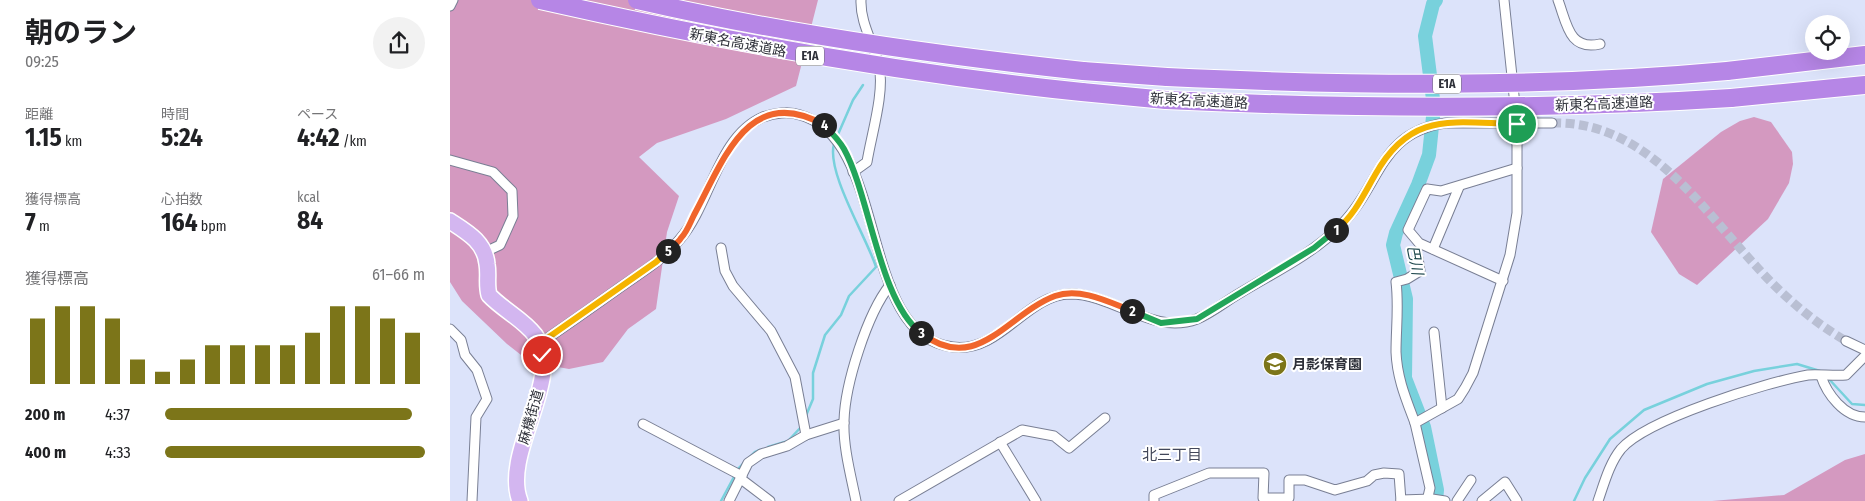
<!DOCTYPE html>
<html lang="ja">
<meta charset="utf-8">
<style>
body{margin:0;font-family:"Fira Sans Condensed","Noto Sans JP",sans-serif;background:#f2f2f2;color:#202124;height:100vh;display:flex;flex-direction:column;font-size:19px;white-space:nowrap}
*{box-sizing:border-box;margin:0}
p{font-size:16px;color:#757577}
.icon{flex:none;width:28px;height:28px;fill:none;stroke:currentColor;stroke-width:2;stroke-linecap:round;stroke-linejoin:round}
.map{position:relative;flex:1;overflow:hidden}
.sheet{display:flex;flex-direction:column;background:#fff;width:450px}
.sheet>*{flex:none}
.controls{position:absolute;left:1355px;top:15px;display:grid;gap:10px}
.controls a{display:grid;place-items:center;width:45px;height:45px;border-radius:50%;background:#fff;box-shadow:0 5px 20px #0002;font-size:25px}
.pin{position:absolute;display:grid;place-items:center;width:42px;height:42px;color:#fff;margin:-21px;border:2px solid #fff;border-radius:50%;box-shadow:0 1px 5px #0007}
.km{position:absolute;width:25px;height:25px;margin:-12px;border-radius:50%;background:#222;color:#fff;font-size:14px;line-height:25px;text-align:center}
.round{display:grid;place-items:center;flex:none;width:52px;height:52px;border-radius:26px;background:#f2f2f2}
.headline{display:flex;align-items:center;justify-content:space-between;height:85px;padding:0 25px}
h1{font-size:28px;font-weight:700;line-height:38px}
.metrics{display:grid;grid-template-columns:repeat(3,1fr);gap:8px;height:85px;padding:5px 25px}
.metrics div{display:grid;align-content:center}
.metrics b{font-size:25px;font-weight:700}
.metrics small{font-size:14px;font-weight:400}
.metrics p{font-size:14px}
.chart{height:140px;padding:10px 25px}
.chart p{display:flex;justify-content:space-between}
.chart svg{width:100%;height:90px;margin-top:5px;stroke:#7c7519;stroke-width:6}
ul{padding:0 25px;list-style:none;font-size:16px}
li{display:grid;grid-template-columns:80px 60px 1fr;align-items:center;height:38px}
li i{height:12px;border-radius:6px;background:#7c7519}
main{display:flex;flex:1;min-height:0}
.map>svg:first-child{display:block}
</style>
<main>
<section class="sheet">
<div class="headline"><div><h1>朝のラン</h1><p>09:25</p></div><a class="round"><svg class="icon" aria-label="share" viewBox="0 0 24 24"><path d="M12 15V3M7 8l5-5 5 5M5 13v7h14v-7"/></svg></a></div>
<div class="metrics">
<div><p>距離</p><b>1.15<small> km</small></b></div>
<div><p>時間</p><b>5:24</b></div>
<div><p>ペース</p><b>4:42<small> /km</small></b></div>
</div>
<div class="metrics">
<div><p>獲得標高</p><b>7<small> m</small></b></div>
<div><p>心拍数</p><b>164<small> bpm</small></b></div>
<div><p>kcal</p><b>84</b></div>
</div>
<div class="chart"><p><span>獲得標高</span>61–66 m</p>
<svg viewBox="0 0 160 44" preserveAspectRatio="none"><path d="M5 44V12M15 44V6M25 44V6M35 44V12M45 44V32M55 44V38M65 44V32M75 44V25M85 44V25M95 44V25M105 44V25M115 44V19M125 44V6M135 44V6M145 44V12M155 44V19"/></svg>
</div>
<ul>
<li><b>200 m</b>4:37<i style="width:95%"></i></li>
<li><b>400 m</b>4:33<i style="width:100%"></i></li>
</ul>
</section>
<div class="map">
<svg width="1415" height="501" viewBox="0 0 1415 501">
<rect width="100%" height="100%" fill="#dce3fa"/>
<!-- forest -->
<g fill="#d499c0">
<polygon points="0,0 368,0 346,86 276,119 207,143 189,157 229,196 217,232 206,309 178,329 153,362 119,369 80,362 57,344 12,301 0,282"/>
<polygon points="1304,117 1321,122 1342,152 1343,164 1339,183 1318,219 1247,285 1229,274 1201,232 1213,179 1271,132 1290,121"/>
<polygon points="1415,454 1415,501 1262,501 1334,495 1395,460"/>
</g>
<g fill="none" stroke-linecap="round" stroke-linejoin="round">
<!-- stream -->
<g stroke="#78d1dc" stroke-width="2.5">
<polyline points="386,139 403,100 413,85"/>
<polyline points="1378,378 1402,404 1415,405"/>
<path d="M 355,418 L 363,399 L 363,373 L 375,335 L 391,315 L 399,296 L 426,267 C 417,238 376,172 384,144"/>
<polyline points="318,447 338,441 352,426"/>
<polyline points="287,470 305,452 310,450"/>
<polyline points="271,501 285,475"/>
<polyline points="1124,501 1135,478 1160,439 1194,410 1257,384 1304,371 1347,364 1370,371"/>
</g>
<!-- river -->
<polyline stroke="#78d1dc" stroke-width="14" points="986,0 983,4 975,36 984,107 979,155 968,185 946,233 943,245 956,299 955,378 974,427 987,490 986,501"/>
<!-- minor-tunnel -->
<path stroke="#b9bfd3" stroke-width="9" stroke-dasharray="9 4.5" stroke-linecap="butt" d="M 1102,123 C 1195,120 1250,206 1306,266 C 1332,295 1362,321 1396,341"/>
<!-- minor casing -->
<g stroke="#797f94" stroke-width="11">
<g id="minor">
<path d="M 1108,0 C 1117,24 1119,51 1150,44"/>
<polyline points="0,6 3,0"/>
<polyline points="0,160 43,172 62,191 63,216 50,245 35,252"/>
<path d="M 403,172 L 417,162 C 421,136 435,92 429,66 C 424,44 410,23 411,0"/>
<polyline points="271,248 275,271 283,286 321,331 345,377 356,435"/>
<polyline points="983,249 1009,187"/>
<polyline points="1053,281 969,243 958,230 977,189 991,191 1067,168"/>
<polyline points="0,329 11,340 15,355 27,370 37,399 26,417 22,501"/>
<polyline points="984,332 992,408"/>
<polyline points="1396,341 1415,350"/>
<path d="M 89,344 C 117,325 144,306 172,286 C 192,272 214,259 230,239 C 260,205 268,136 313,117 C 324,113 339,111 350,115 C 440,139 407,337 503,347 C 551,353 575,295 620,294 C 665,294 702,336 747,319 C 762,313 776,301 790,293 C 823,273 861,255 889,227 C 931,187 928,132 996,123 L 1102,123"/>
<path d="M 1371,376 C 1377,394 1394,417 1415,417"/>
<path d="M 965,423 C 956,399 947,378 946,352 C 946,328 949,306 946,282 L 957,279 L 970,271 L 968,258"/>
<polyline points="193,424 292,476"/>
<polyline points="550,442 586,501"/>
<polyline points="291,479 320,501"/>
<polyline points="951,500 982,499 995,501"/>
<polyline points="279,501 298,463 311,454 337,446 356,435 394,423"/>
<path d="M 406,501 C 401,476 393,447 394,421 C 395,384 417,314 440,285"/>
<polyline points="449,501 572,430 604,436 619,448 655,418"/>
<polyline points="704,501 704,495 759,473 814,473 813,498 839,498 839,480 855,480 885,490 917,481 924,475 934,473 949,474 951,501"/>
<polyline points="977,501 980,488 965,423 1008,399 1015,388 1023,373 1060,255 1067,213 1067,124 1054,0"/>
<polyline points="1007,501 1021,480"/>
<polyline points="1032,501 1055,482 1067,501"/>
<path d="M 1148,501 C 1154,484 1159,464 1171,449 C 1197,419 1317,382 1358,375 C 1367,374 1385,376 1396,375 L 1415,356"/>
</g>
</g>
<!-- primary casing -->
<g stroke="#fff" stroke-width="18">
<path id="primary" d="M 0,221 C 17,232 35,242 37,264 C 39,275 36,284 39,295 C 53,310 73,319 85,335 C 116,376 51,453 70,501"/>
</g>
<!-- motorway casing -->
<g stroke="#fff" stroke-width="20">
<g id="motorway">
<polyline points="633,71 717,77"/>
<polyline points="1277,71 1415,55"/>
<polyline points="632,92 716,100"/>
<polyline points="1281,98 1415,85"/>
</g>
</g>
<!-- minor -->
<use href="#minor" stroke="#fff" stroke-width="9"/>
<!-- primary -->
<use href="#primary" stroke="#d3b6f0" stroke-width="15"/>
<!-- motorway -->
<use href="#motorway" stroke="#b686e6" stroke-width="18"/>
<!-- motorway-bridge casing -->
<g stroke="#fff" stroke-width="20" stroke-linecap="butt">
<g id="motorway-bridge">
<path d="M 90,0 C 271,41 448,73 632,92"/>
<path d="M 187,0 C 334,34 484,55 633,71"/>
<path d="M 717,77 C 904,86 1091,88 1277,71"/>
<path d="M 716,100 C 905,109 1093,110 1281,98"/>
</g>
</g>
<!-- motorway-bridge -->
<use href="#motorway-bridge" stroke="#b686e6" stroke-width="18"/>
</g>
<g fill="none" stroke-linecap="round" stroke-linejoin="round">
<!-- split-1 casing -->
<g stroke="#fff" stroke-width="10">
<path id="split-1" d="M 886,230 C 904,216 914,194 925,175 C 961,110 1003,123 1067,124"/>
</g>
<!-- split-2 casing -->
<g stroke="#fff" stroke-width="10">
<polyline id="split-2" points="682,311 711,323 747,319 864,248 886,230"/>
</g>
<!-- split-3 casing -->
<g stroke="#fff" stroke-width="10">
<path id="split-3" d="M 471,333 C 527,376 557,314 605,296 C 630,287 659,302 682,311"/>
</g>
<!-- split-4 casing -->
<g stroke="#fff" stroke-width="10">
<path id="split-4" d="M 374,125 C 381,132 389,140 394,149 C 420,196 429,301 471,333"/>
</g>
<!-- split-5 casing -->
<g stroke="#fff" stroke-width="10">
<path id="split-5" d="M 218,251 C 222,247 228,243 231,238 C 237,232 240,223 244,215 C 273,162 298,82 374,125"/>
</g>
<!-- split-6 casing -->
<g stroke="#fff" stroke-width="10">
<polyline id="split-6" points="92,355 89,344 206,262 218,251"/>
</g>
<!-- split-1 -->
<use href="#split-1" stroke="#f5b400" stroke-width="6"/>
<!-- split-2 -->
<use href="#split-2" stroke="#22a559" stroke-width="6"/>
<!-- split-3 -->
<use href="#split-3" stroke="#f0652b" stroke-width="6"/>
<!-- split-4 -->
<use href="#split-4" stroke="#22a559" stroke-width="6"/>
<!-- split-5 -->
<use href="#split-5" stroke="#f0652b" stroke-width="6"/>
<!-- split-6 -->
<use href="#split-6" stroke="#f5b400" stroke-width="6"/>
</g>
<!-- icons -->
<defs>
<g id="school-disc" transform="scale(1.25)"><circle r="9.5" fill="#7c7519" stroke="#fff"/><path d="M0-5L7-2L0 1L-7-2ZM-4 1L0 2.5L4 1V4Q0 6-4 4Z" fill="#fff"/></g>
</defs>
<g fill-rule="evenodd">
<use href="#school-disc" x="825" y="364"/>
</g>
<g text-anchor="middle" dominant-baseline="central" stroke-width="4" stroke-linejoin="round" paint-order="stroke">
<!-- shield labels -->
<g fill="#fff" stroke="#6d6e74" stroke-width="1">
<rect x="346" y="46.5" width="28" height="19" rx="4"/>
<rect x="983" y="74.5" width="28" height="19" rx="4"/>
</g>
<g font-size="12" font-weight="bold" fill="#2e3039">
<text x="360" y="56">E1A</text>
<text x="997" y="84">E1A</text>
</g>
<!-- street labels -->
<g font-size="14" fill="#2e3039" stroke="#fff">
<text transform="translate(288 43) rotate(11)">新東名高速道路</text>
<text transform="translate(749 101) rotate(3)">新東名高速道路</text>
<text transform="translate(1154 104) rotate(-2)">新東名高速道路</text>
<text transform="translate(81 417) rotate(-74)">麻機街道</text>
</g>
<!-- poi labels -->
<g font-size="14" font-weight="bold" fill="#2e3039" stroke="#fff" text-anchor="start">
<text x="842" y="364">月影保育園</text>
</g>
<!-- water labels -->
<g font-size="15" font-style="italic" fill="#1b454a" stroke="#fff">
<text transform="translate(965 260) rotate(79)">巴川</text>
</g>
<!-- neighbourhood labels -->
<g font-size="15" fill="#42475a" stroke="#fff">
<text x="722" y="455">北三丁目</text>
</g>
</g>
</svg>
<div class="controls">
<a><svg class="icon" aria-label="locate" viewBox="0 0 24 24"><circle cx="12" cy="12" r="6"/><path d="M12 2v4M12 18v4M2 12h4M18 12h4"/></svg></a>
</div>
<div class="pin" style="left:1067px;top:124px;background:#1e9e55"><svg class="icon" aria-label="arrive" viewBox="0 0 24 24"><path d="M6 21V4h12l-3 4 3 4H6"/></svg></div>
<div class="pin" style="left:92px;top:355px;background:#d93025"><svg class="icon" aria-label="check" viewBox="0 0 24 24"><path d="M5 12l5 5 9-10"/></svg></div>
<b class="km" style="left:886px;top:230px">1</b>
<b class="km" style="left:682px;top:311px">2</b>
<b class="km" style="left:471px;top:333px">3</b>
<b class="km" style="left:374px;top:125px">4</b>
<b class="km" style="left:218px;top:251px">5</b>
</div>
</main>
